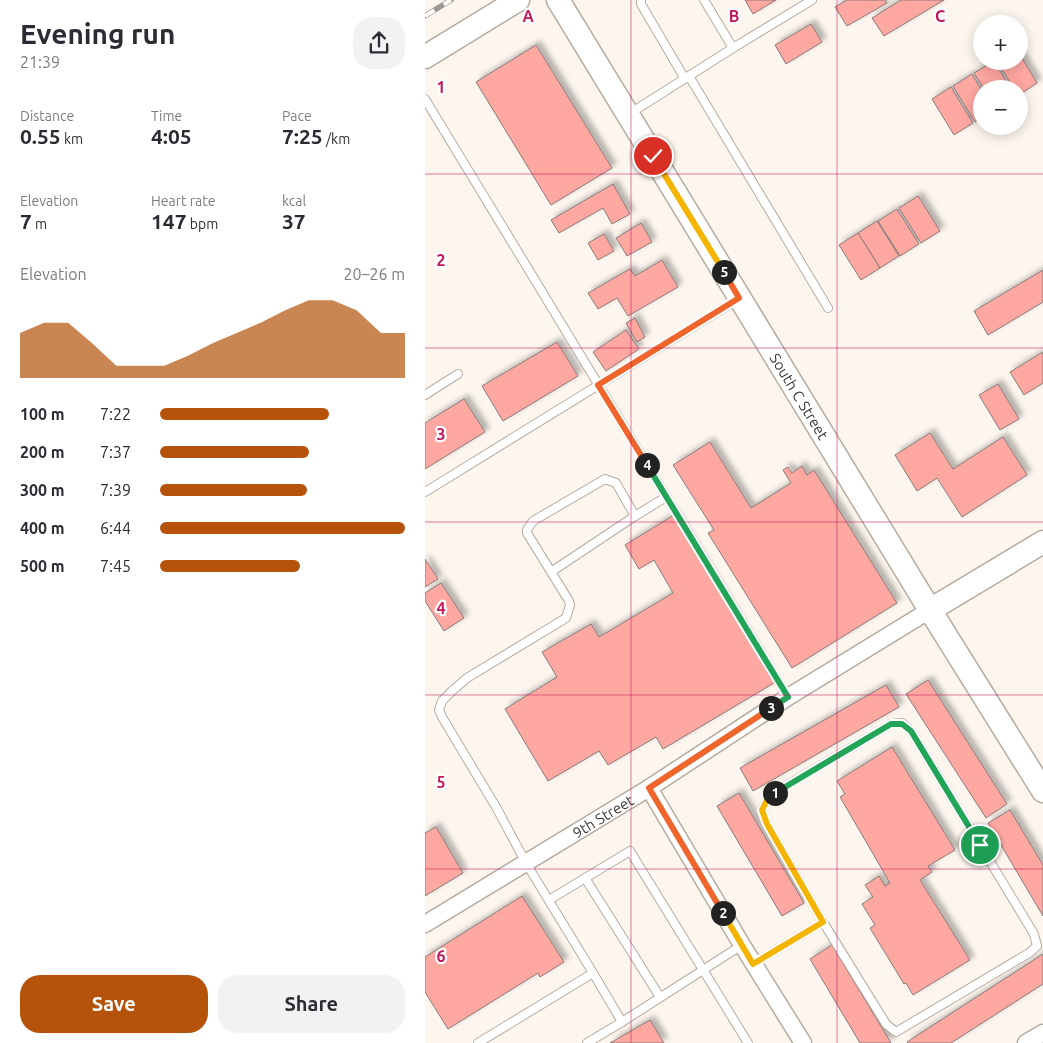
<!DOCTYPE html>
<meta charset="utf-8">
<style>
body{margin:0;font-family:Ubuntu,sans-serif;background:#f2f2f3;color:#2b2b33;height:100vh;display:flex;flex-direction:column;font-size:19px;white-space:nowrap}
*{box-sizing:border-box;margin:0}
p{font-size:16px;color:#7c7c81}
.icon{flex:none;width:28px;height:28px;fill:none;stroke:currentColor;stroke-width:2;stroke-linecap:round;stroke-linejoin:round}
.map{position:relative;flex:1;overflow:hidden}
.drawer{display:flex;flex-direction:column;background:#fff;width:425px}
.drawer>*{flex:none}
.tools{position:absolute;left:548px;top:15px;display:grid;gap:10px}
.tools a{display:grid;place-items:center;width:55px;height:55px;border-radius:50%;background:#fff;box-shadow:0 2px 12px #0003;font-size:25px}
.pin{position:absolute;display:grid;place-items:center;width:42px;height:42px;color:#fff;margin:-21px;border:2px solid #fff;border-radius:50%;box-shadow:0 1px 5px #0007}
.km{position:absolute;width:25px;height:25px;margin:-12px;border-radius:50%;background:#222;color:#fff;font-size:14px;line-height:25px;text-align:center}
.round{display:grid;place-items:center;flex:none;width:52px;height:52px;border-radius:20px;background:#f2f2f3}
.summary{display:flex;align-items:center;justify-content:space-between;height:85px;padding:0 20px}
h1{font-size:28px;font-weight:700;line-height:38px}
.stats{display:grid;grid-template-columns:repeat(3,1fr);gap:8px;height:85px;padding:5px 20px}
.stats div{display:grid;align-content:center}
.stats b{font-size:21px;font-weight:700}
.stats small{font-size:14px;font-weight:400}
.stats p{font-size:14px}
.chart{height:140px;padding:10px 20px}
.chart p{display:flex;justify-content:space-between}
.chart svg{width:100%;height:90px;margin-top:5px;fill:#b45309;opacity:.7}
.primary-button{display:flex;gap:10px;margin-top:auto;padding:10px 20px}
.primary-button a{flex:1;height:58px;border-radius:20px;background:#b45309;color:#fff;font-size:20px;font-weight:700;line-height:58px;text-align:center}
.primary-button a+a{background:#f2f2f3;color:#2b2b33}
ul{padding:0 20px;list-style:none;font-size:16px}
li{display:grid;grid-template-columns:80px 60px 1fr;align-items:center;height:38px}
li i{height:12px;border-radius:6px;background:#b45309}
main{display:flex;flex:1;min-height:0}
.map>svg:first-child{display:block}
</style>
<main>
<section class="drawer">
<div class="summary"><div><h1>Evening run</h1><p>21:39</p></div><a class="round"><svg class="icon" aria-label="share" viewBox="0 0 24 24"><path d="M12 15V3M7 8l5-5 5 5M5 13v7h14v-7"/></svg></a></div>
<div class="stats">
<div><p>Distance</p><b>0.55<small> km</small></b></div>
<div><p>Time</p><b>4:05</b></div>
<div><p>Pace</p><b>7:25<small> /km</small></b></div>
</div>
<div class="stats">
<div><p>Elevation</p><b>7<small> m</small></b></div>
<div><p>Heart rate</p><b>147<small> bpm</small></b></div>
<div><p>kcal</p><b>37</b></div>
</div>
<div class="chart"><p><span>Elevation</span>20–26 m</p>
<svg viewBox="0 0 160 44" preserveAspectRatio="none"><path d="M0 44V22L10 17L20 17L30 27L40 38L50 38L60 38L70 33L80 27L90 22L100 17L110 11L120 6L130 6L140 11L150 22L160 22V44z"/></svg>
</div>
<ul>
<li><b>100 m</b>7:22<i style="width:69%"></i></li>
<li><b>200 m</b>7:37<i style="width:61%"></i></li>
<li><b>300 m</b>7:39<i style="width:60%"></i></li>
<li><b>400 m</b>6:44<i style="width:100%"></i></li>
<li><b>500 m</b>7:45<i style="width:57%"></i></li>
</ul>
<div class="primary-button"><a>Save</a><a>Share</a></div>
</section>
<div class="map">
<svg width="618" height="1043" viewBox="0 0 618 1043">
<defs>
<filter id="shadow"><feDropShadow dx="4.5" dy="-4.5" stdDeviation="2.5" flood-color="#0004"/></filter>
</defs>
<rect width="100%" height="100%" fill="#fdf6ef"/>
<!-- building -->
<g fill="#ffa7a1" stroke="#897978" filter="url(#shadow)">
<polygon points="320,0 351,0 328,14"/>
<polygon points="422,0 460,0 462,3 422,26 410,7"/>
<polygon points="476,0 519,0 459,36 447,18"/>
<polygon points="386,24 397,42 361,64 350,45"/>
<polygon points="111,45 187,168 126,205 51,82"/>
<polygon points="594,53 612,83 594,95 594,89 589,89 572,61 594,61"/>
<polygon points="569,61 586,89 559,89 549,73"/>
<polygon points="547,74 556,89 556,118 550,122 528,86"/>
<polygon points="526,87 548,123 529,135 507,99"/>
<polygon points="188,184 205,214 187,224 178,208 134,233 126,220"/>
<polygon points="493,196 515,231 496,243 474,208"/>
<polygon points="472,209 494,244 475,256 453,221"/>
<polygon points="452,221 474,256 455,268 433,233"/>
<polygon points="216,223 227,242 202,256 191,238"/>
<polygon points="433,233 455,268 436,280 414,245"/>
<polygon points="179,234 189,251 173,260 163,243"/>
<polygon points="237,260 253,287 203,316 192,298 173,309 163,293 205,269 210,276"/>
<polygon points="618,270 618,302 563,335 549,311"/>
<polygon points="210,318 220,337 212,342 201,323"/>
<polygon points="201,330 214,349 181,371 168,352"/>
<polygon points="132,342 153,376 78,421 57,386"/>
<polygon points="618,352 618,383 599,395 585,372"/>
<polygon points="573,384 594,419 575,430 554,395"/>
<polygon points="39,399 60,432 0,469 0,423"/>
<polygon points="505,433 528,469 578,437 602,475 537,517 512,478 492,491 470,455"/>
<polygon points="285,442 326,508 366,483 358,470 363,467 367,473 377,466 382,475 389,470 472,603 367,668 283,533 289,530 248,465"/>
<polygon points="249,515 349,683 238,749 231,737 183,765 174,751 123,781 80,709 132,677 117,652 166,624 174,637 248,593 229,560 214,569 200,545"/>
<polygon points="0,559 13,579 0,587"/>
<polygon points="16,583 39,618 19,631 0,601 0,593"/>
<polygon points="503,680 582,804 561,818 481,694"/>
<polygon points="461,685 474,707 328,791 315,768"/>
<polygon points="467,747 530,850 503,866 507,872 495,880 545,960 488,995 481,983 479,984 445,928 450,925 437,904 448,897 440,885 454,876 460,886 465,883 415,797 420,794 412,781"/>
<polygon points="314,793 379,903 357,916 292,806"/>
<polygon points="585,810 618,865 618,916 563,823"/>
<polygon points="11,827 38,873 0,896 0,833"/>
<polygon points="97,896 139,962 115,977 113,973 23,1029 0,992 0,957"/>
<polygon points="407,945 466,1043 435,1043 385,959"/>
<polygon points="618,954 618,984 526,1043 483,1043 482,1042"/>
<polygon points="225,1020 239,1043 185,1043"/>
</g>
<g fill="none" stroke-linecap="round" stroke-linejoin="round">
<!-- lane casing -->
<g stroke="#b6aba0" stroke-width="10">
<g id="lane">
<polyline points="216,0 216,4 260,79"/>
<polyline points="279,0 308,48"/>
<polyline points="264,76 403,308"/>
<polyline points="0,99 363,697"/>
<polyline points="204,114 308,48 387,0"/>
<polyline points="0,395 33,374"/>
<polyline points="0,492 313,299"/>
<polyline points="210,516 241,497"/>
<polyline points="126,572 210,516 191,483 180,479 108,521 102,530 102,533 144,601 145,605 141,618 42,678 27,691 17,701 14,710 17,717 71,807 101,863 168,973"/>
<polygon points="477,723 486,731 609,934 612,946 604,953 471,1032 461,1024 398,922 342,824 337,810 344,796 466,724"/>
<polyline points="160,878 235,997"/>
<polyline points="124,900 205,851 323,1043"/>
<polyline points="328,964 398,922"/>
<polyline points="197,1022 317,945"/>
<polyline points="53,1043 168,973 197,1022 162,1043"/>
</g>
</g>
<!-- street casing -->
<g stroke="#b6aba0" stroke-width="19">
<g id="street">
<polyline points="224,788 317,945 378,1043"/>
<path id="s1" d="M 0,924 L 224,788 L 363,697 L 505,610"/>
<polyline points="601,1043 618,1033"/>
</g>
</g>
<!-- secondary casing -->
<g stroke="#b6aba0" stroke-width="25">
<g id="secondary">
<path id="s2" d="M 133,0 L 505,610 L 618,791"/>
<polyline points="0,57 93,0"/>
<polyline points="505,610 618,542"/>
</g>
</g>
<!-- lane -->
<use href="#lane" stroke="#fff" stroke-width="8"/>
<!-- street -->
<use href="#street" stroke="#fff" stroke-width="16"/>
<!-- secondary -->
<use href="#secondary" stroke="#fff" stroke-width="22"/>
<!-- rail casing -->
<g stroke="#9d9791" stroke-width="5.5">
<polyline id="rail" points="0,16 26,0"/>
</g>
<!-- rail -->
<use href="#rail" stroke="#fff" stroke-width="4" stroke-dasharray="11" stroke-linecap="butt"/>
</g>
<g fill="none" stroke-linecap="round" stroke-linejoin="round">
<!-- split-1 casing -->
<g stroke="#fff" stroke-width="10">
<polyline id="split-1" points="350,793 466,724 477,724 486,731 555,845"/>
</g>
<!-- split-2 casing -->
<g stroke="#fff" stroke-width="10">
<polyline id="split-2" points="298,913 328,964 398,922 342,824 337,810 344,796 350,793"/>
</g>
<!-- split-3 casing -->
<g stroke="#fff" stroke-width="10">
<polyline id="split-3" points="298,913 224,788 346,708"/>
</g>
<!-- split-4 casing -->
<g stroke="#fff" stroke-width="10">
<polyline id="split-4" points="222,465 363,697 346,708"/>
</g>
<!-- split-5 casing -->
<g stroke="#fff" stroke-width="10">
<polyline id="split-5" points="222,465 173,385 314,298 299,272"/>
</g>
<!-- split-6 casing -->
<g stroke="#fff" stroke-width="10">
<polyline id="split-6" points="228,156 299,272"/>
</g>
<!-- split-1 -->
<use href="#split-1" stroke="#22a559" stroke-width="6"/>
<!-- split-2 -->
<use href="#split-2" stroke="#f5b400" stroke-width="6"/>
<!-- split-3 -->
<use href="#split-3" stroke="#f0652b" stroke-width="6"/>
<!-- split-4 -->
<use href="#split-4" stroke="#22a559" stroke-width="6"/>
<!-- split-5 -->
<use href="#split-5" stroke="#f0652b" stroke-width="6"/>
<!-- split-6 -->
<use href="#split-6" stroke="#f5b400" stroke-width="6"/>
</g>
<!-- grid -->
<path fill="none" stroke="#c2185b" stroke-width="1" stroke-opacity="0.55" d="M 206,0 L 206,1043M 412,0 L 412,1043M 0,174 L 618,174M 0,348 L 618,348M 0,522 L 618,522M 0,695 L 618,695M 0,869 L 618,869"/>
<g text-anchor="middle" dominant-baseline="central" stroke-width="4.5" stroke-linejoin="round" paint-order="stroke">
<!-- street labels -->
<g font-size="15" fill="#3c3733" stroke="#fff">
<text stroke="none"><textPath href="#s2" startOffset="464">South C Street</textPath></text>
<text stroke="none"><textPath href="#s1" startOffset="208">9th Street</textPath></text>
</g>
</g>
<g font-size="16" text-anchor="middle" font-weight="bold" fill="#c2185b" stroke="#fff" stroke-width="4.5" stroke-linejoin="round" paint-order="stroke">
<text x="103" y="22">A</text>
<text x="309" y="22">B</text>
<text x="515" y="22">C</text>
<text x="16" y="93">1</text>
<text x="16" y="266">2</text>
<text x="16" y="440">3</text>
<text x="16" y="614">4</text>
<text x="16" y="788">5</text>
<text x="16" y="962">6</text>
</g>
</svg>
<div class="tools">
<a>+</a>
<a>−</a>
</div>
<div class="pin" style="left:555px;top:845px;background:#1e9e55"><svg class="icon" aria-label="arrive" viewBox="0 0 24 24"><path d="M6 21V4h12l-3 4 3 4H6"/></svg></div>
<div class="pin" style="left:228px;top:156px;background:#d93025"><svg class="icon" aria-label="check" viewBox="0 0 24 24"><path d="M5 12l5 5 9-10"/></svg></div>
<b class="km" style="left:350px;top:793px">1</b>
<b class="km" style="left:298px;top:913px">2</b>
<b class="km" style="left:346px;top:708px">3</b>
<b class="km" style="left:222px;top:465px">4</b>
<b class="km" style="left:299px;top:272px">5</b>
</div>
</main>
